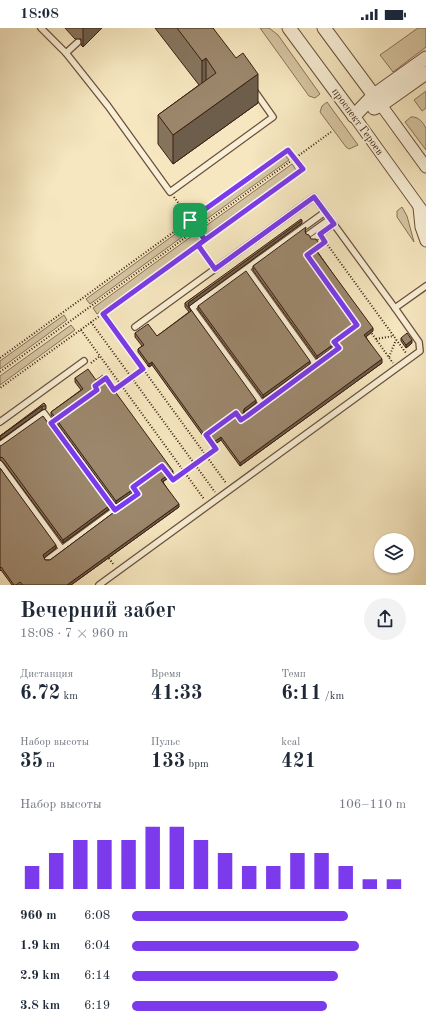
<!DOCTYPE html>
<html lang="ru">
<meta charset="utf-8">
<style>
body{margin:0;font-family:"Old Standard TT",serif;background:#f2f2f3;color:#1f2937;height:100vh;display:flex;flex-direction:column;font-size:15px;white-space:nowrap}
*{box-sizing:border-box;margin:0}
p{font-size:13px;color:#747a83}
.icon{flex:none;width:22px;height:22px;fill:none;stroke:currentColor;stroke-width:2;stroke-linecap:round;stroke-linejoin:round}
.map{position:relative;height:557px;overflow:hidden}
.details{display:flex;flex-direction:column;background:#fff;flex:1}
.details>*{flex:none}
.fabs{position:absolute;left:374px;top:505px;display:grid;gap:8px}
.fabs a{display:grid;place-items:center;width:40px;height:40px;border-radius:50%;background:#fff;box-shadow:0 1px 3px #0004;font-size:20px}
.pin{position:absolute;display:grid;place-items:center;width:34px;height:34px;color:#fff;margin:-17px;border-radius:8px;box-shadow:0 2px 6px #0006}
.round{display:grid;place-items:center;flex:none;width:42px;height:42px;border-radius:21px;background:#f2f2f3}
.overview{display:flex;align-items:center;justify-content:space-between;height:68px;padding:0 20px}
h1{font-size:22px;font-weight:800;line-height:30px}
.figures{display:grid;grid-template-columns:repeat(3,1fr);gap:6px;height:68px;padding:4px 20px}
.figures div{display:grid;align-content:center}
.figures b{font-size:20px;font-weight:800}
.figures small{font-size:11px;font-weight:400}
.figures p{font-size:11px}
.chart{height:112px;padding:8px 20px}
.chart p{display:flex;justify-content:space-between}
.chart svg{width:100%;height:72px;margin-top:4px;stroke:#7c3aed;stroke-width:6}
ul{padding:0 20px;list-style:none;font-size:13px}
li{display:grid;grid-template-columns:64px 48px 1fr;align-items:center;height:30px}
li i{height:10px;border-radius:5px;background:#7c3aed}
.status{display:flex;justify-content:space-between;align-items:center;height:28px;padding:0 20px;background:#fff;direction:ltr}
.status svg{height:11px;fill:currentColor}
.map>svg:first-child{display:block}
</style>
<div class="status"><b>18:08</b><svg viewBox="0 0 49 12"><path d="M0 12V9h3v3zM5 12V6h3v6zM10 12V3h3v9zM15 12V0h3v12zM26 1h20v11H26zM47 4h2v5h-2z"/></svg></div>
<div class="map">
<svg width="426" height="557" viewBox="0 0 426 557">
<rect width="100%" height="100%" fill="#f6e7c0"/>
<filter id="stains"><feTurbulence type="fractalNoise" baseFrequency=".005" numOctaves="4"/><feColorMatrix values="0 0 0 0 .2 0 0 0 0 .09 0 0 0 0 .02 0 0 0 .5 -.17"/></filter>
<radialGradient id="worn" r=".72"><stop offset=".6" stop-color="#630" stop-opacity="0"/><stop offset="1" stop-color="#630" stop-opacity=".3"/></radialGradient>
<!-- green -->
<g fill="#d6c5a2" stroke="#887259">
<polygon points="260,0 269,0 278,7 320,66 315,70 309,68"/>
<polygon points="418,0 426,0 426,19 393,44 380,27"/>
<polygon points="426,63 426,80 422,83 414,72"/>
<polygon points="327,74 358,117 349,121 346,119 320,84 322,78"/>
<path d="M 411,89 C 418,88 424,95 426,101 C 426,107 426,116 426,122 L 405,94 Z"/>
<polygon points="285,127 289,132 197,198 193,193"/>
<polygon points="292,136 296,142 204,208 200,202"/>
<polygon points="402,179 407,188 414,214 397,189 397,183"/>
<polygon points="189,196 193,201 90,276 86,271"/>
<polygon points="196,205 201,211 97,286 93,280"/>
<polygon points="64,287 67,292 0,341 0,333"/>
<polygon points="71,297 75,302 0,357 0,348"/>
</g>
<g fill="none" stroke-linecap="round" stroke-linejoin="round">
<!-- service casing -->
<g stroke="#6a503c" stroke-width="8">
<g id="service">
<polyline points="41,0 66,25 108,78 170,164 273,89 254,62"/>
<polyline points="66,25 78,14"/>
<polyline points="325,184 192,280 262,376 332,325"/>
<polyline points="309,206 330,191"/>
<polyline points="313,211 334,196"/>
<polyline points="247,241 316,337"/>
<polyline points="135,299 314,169 395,280"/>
<polyline points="247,387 262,376"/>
<polyline points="0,394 84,333"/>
<polyline points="0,417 44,385 115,482 47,532"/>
<polyline points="0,436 62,521"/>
<polyline points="115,482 133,469"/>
<polyline points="99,557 420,323 419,314 395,280 426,258"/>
</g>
</g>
<!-- minor casing -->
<g stroke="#6a503c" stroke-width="13">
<g id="minor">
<polyline points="381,77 426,139"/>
<polyline points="354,88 426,188"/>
<polyline points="419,179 421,199 426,213"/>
</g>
</g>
<!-- tertiary casing -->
<g stroke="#6a503c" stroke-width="15">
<g id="tertiary">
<polyline points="289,0 354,88"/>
<polyline points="324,0 381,77"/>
<polyline points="374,80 381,77 426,45"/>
<polyline points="354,88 374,67 426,30"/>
</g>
</g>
<!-- path -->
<g stroke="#3b1e10" stroke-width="2" stroke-dasharray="1 2" stroke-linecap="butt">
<polyline points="174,169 205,212"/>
<polyline points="324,212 406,325"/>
<polyline points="198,217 211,235"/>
<polyline points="318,219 325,214"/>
<polyline points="103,286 226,455"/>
<polyline points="91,294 215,464"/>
<polyline points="81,302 204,471"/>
<polyline points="370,303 393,335"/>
<polyline points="376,311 394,308"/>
<polyline points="389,329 396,312"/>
<polyline points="0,330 288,121 303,141 0,360"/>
<polyline points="91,335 100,328"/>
<polyline points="143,342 150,336"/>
<polyline points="0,344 331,104"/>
<polyline points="112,360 114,362 142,341"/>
<polyline points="170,448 173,452 216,421 213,417"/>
<polyline points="107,528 114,537"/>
</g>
<!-- service -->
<use href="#service" stroke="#f9efd6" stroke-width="5.5"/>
<!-- minor -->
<use href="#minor" stroke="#f9efd6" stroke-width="11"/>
<!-- tertiary -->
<use href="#tertiary" stroke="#f9efd6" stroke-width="13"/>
</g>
<!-- wall -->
<g fill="#86745d" stroke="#3b1e10">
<polygon points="65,0 102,0 83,19 81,17 81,11 75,11"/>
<polygon points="155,0 213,0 258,75 173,136 158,116 158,87 199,57"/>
<polygon points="302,195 188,278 256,375 244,384 244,386 246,388 250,387 335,324 335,322 331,321 317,331 253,242 253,238 306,203 305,205 320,220 317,223 373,303 366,309 382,335 240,438 221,412 211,419 152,337 149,339 138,324 138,321 142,318 135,309 135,305 157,308 189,284 185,279 185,275"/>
<polygon points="198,278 310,336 263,370 198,281"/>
<polygon points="401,310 412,315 406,320 401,313"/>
<polygon points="75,350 96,352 173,446 163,454 179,479 71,557 12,557 1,542 0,543 0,440 56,520 44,530 45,532 50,532 136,468 136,466 132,465 116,476 51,387 51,384 81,362 75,354"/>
<polygon points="44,375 46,378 46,381 42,382 0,412"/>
<polygon points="0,418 109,481 63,515 3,434 0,432"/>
</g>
<!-- shaded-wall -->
<g fill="#6d5e4c" stroke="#3b1e10">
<polygon points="83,0 102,0 83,19"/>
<polygon points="206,30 206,59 202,62 202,33"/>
<polygon points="258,46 258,75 173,136 173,107"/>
<polygon points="302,192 302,195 188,279 188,275"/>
<polygon points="320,217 320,220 315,224 315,221"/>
<polygon points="373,300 373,303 364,310 364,307"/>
<polygon points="412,312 412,315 406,320 406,317"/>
<polygon points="331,318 331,321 317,331 317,328"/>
<polygon points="382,331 382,335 240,438 240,435"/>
<polygon points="310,333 310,336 263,370 263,367"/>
<polygon points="152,334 152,337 149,339 149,336"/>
<polygon points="256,372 256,375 244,384 243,389 244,381"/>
<polygon points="42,378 42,382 0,412 0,408"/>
<polygon points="221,409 221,412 211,419 211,416"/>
<polygon points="173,443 173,446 161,455 161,452"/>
<polygon points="132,462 132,465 116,476 116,473"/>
<polygon points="179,476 179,479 71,557 67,557"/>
<polygon points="109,478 109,481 63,515 63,512"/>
<polygon points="56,517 56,520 43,531 43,527"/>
</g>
<!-- building -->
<g fill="#9c876c" stroke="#3b1e10">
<polygon points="177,0 213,0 236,30 243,25 258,46 173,107 158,87 216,45 206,30 202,33"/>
<polygon points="301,191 302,192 188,275 189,279 256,372 244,381 243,386 246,388 250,387 336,323 335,319 331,318 317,328 253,238 306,199 305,203 306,206 309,207 311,211 316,211 320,217 315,221 373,300 364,307 382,331 240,435 221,409 211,416 152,334 149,336 138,321 144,317 135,305 148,296 157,308 191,283 185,275"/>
<polygon points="246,243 310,333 263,367 198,278"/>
<polygon points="407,305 412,312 406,317 401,310"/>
<polygon points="88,341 96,352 103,347 173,443 161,452 179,476 67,557 23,557 20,554 16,557 14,557 1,539 0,540 0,440 56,517 43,527 45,532 50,532 137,467 136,463 132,462 116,473 51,384 83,361 75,350"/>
<polygon points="44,375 46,378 42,378 0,408"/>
<polygon points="43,388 109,478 63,512 3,430 0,429 0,418 2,417"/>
</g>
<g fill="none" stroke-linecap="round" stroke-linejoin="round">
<!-- route casing -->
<g stroke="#fff" stroke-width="8">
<path id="route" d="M 190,192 L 205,212 L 103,286 L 143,341 L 114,362 L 106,350 L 95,358 L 97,362 L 51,395 L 115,482 L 138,466 L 133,459 L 162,438 L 173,452 L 216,421 L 206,407 L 236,385 L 241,392 L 247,388 L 339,320 L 334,314 L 357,297 L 307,227 L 325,214 L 320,206 L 334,196 L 314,169 L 215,241 L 198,217 C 233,192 268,166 303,141 L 288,122 L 190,192"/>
</g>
<!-- route -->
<use href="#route" stroke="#7c3aed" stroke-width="5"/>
</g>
<g text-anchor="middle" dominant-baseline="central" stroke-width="3" stroke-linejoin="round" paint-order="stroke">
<!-- street labels -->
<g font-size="11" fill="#3b1e10" stroke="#f9efd6">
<text transform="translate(357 94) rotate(54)">проспект Героев</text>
</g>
</g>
<rect width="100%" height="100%" filter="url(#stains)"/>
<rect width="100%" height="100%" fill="url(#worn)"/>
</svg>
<div class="fabs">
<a><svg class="icon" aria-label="layers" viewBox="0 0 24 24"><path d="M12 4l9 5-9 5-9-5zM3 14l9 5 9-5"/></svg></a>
</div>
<div class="pin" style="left:190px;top:192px;background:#1e9e55"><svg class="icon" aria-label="arrive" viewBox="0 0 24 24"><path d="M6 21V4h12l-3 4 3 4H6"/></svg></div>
</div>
<section class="details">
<div class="overview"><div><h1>Вечерний забег</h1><p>18:08 · 7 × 960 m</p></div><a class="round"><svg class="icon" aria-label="share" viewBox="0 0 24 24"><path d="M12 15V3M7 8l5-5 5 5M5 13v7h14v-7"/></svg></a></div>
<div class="figures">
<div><p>Дистанция</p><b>6.72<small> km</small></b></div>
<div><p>Время</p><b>41:33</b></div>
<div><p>Темп</p><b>6:11<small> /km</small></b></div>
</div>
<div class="figures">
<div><p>Набор высоты</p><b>35<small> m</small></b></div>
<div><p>Пульс</p><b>133<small> bpm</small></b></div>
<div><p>kcal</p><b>421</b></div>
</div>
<div class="chart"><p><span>Набор высоты</span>106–110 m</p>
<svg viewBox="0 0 160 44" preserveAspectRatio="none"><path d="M5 44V30M15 44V22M25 44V14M35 44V14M45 44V14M55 44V6M65 44V6M75 44V14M85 44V22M95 44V30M105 44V30M115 44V22M125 44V22M135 44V30M145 44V38M155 44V38"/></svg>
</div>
<ul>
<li><b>960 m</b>6:08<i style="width:79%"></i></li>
<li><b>1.9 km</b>6:04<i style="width:83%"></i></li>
<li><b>2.9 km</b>6:14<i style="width:75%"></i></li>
<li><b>3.8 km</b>6:19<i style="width:71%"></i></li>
</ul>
</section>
